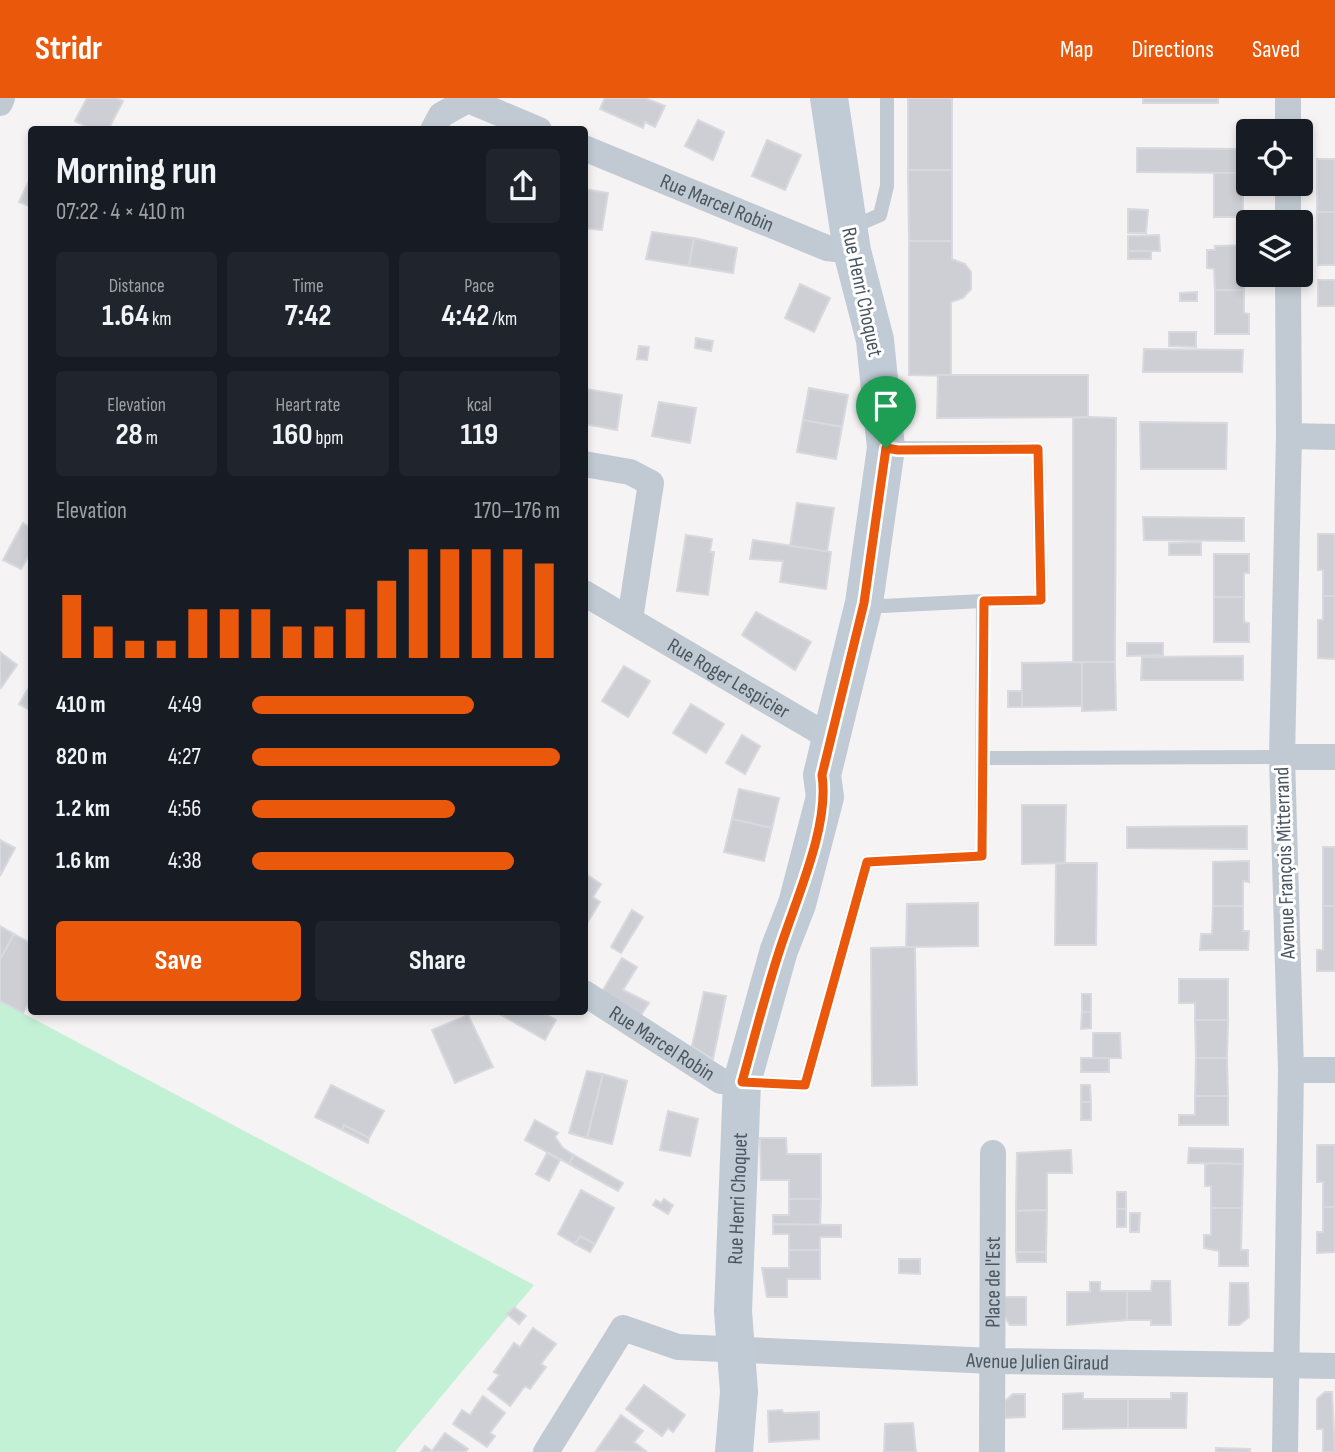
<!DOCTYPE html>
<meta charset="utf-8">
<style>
body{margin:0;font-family:"Sofia Sans Condensed",sans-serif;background:#20242c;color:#f1f3f6;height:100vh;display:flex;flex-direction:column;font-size:26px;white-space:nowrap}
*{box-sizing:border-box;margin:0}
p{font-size:23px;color:#9ea1a6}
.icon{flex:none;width:38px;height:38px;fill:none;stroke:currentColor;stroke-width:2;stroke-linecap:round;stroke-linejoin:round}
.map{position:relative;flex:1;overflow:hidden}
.sheet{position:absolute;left:28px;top:28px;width:560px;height:889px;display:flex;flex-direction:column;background:#171b24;border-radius:7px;box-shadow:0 4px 10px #0003}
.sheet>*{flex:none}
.tools{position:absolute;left:1236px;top:21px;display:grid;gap:14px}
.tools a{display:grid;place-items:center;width:77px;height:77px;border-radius:7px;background:#171b24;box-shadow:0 4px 10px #0003;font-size:35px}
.pin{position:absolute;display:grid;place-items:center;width:60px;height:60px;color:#fff;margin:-72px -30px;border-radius:50% 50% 50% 0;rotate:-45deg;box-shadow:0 0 7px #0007}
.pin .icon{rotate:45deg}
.round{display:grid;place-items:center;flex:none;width:74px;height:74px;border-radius:7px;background:#20242c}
.overview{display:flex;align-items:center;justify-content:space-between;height:119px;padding:0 28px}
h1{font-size:38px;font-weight:700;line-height:52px}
.stats{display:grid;grid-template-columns:repeat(3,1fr);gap:10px;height:119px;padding:7px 28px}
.stats div{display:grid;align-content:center;border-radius:7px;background:#20242c;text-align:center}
.stats b{font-size:30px;font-weight:700}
.stats small{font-size:19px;font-weight:400}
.stats p{font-size:19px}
.chart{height:196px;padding:14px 28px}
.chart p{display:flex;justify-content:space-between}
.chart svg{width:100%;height:126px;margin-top:7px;stroke:#ea580c;stroke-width:6}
.primary-button{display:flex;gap:14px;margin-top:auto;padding:14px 28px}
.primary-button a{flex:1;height:80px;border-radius:7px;background:#ea580c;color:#fff;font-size:28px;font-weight:700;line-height:80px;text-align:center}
.primary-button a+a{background:#20242c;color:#f1f3f6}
ul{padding:0 28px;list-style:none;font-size:23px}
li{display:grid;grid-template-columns:112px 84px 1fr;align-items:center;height:52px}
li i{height:18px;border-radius:9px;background:#ea580c}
header{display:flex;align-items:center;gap:42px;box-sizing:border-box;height:98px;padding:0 35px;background:#ea580c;color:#fff}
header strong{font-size:33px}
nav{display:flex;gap:38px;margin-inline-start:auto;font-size:24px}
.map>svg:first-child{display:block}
</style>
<header>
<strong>Stridr</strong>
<nav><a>Map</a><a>Directions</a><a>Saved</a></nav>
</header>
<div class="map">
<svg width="1335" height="1354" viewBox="0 0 1335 1354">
<rect width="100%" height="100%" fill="#f5f3f3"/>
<!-- green -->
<polygon fill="#c3f1d5" points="0,903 534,1187 395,1354 0,1354"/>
<!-- building -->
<g fill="#cdcfd5" stroke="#d7d9de" stroke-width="2">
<polygon points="87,0 116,0 123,3 108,32 93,32 75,23"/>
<polygon points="605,0 645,0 665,8 655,29 645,24 643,30 600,11"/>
<rect x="908" y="0" width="44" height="72"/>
<rect x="1143" y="0" width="75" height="5"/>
<polygon points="698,22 724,34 713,62 685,48"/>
<polygon points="767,42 801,57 785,92 752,78"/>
<polygon points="1137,50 1239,51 1239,75 1137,74"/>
<rect x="1317" y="61" width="18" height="53"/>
<polygon points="908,72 952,72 952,143 909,143"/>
<rect x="1214" y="75" width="29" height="44"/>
<polygon points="32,77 32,109 19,104"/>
<polygon points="584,91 608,95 602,132 584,130"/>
<polygon points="1128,111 1148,112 1146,135 1128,135"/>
<polygon points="1317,114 1335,114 1335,167 1318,167"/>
<polygon points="652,134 694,140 689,168 646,161"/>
<polygon points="1159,137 1160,153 1128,153 1128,138"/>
<polygon points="694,140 737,150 733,175 689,168"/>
<polygon points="909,143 952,143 952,161 965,166 971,174 971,191 963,200 951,204 951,278 909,277"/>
<polygon points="1248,147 1248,167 1243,167 1244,192 1215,192 1214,171 1207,170 1207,152 1215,152 1215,148"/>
<rect x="1128" y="153" width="23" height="8"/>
<rect x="1318" y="182" width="17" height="26"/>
<polygon points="800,186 830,200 814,234 785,220"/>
<polygon points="1215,192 1244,192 1244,215 1249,216 1249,236 1215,236"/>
<polygon points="1197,194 1197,203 1180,203 1180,195"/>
<polygon points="1169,234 1196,234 1196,249 1169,248"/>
<polygon points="696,240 713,243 711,253 695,250"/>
<polygon points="639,248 649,249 647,262 637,261"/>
<polygon points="1144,251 1243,252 1242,274 1143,274"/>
<polygon points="938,277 1088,277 1088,319 937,320"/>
<polygon points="809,290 848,297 842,329 803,322"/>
<polygon points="586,291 622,297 617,332 584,326"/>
<polygon points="659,304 696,310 690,345 652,338"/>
<polygon points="1088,319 1116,320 1115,564 1073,565 1073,320"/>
<polygon points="803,322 842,329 836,361 797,354"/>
<polygon points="1140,324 1227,325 1226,371 1141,371"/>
<polygon points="797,405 834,410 827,454 790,448"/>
<polygon points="1143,419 1244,420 1244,443 1144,442"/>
<polygon points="23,425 32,431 32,452 21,471 3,462"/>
<polygon points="1318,436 1335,436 1335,498 1323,498 1323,472 1318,472"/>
<polygon points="686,437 712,441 710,454 714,454 708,497 677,493"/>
<polygon points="753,442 831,454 826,491 780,484 783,463 750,461"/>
<polygon points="1201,444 1201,457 1169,457 1169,445"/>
<polygon points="1214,456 1249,456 1249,475 1244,475 1244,499 1214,499"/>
<polygon points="1323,498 1335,498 1335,561 1318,560 1318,522 1323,522"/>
<polygon points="1214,499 1244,499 1244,524 1249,525 1249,544 1214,544"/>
<polygon points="756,514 811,544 795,572 742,537"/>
<polygon points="1127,545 1163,545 1163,557 1127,558"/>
<polygon points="0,554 17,567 1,590 0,589"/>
<polygon points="1243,558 1243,582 1141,582 1142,559"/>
<polygon points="1082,564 1115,564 1116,612 1082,613"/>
<polygon points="1082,564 1082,608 1022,609 1022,565"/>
<polygon points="624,568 650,583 628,619 602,603"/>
<polygon points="31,586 32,586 32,613 19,606"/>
<rect x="1008" y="593" width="14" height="16"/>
<polygon points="691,606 724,626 706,655 673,635"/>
<polygon points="742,637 760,648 745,676 726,665"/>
<polygon points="739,691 779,700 772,730 732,721"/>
<polygon points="1022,707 1066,707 1065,765 1022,766"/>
<polygon points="732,721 772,730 764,763 724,754"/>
<polygon points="1247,728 1247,751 1127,750 1127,729"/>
<polygon points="0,742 15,750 0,778"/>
<rect x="1323" y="749" width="12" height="59"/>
<polygon points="1249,763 1249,784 1243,783 1243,808 1213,808 1213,764"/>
<polygon points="1065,765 1097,765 1096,847 1055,847 1056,766"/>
<polygon points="587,777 601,786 593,799 600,804 584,830"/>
<polygon points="978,805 978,848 906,849 907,806"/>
<polygon points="1213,808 1243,808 1243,833 1249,833 1248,852 1200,852 1201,836 1212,836"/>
<polygon points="1323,808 1335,808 1335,873 1317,873 1317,852 1323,852"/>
<polygon points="632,812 643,819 621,855 611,849"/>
<polygon points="0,828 14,836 1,860 0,860"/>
<polygon points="14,836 32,846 32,899 23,915 0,903 0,862"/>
<polygon points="906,849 915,849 917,987 872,988 871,850"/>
<polygon points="622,860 637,869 623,892 649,905 641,917 602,894"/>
<polygon points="1179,881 1228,881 1228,922 1195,922 1195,905 1179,905"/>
<polygon points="704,894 726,898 713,961 692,948"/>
<rect x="1082" y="896" width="9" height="18"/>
<polygon points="496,914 541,914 556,922 545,942"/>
<polygon points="1082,914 1091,914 1091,930 1081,931"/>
<polygon points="468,917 493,969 455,985 432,932"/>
<polygon points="1195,922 1228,922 1227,960 1196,960"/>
<polygon points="1093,935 1120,935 1121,960 1093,960"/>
<rect x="1081" y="960" width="28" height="14"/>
<polygon points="1196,960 1227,960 1228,998 1195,998"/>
<polygon points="587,973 603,976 587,1040 569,1035"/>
<polygon points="603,976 627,983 612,1046 587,1040"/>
<polygon points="331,987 384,1013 369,1040 344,1027 342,1032 315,1019"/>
<polygon points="1081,987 1090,987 1091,1004 1081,1004"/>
<polygon points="1195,998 1228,998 1228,1027 1179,1027 1179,1017 1195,1017"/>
<rect x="1081" y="1004" width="10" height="18"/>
<polygon points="668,1013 698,1021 690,1058 660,1052"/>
<polygon points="535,1022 558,1035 555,1039 563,1050 574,1057 569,1066 525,1042"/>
<polygon points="344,1027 369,1040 368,1045 342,1032"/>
<polygon points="760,1040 786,1040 787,1056 821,1056 821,1101 789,1101 789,1082 761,1082"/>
<polygon points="1317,1047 1335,1047 1335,1109 1323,1109 1323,1084 1317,1084"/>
<polygon points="1189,1050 1243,1051 1243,1066 1188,1065"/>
<polygon points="1071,1052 1072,1075 1047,1075 1047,1112 1016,1113 1017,1055"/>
<polygon points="547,1055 560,1062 549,1083 536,1076"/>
<polygon points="574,1057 623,1085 618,1093 569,1066"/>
<polygon points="1211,1065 1243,1066 1242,1110 1211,1110 1211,1088 1205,1088 1205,1067"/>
<polygon points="581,1092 614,1110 595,1146 580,1138 575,1146 558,1136"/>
<rect x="1117" y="1094" width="9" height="17"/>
<polygon points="664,1101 673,1107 668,1116 653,1107 656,1102 661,1105"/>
<polygon points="789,1101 821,1101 820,1127 773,1126 773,1117 789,1117"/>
<polygon points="1323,1109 1335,1109 1335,1154 1317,1155 1317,1134 1323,1134"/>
<polygon points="1211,1110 1242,1110 1241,1152 1248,1152 1248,1168 1219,1168 1219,1153 1204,1150 1204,1137 1211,1137"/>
<rect x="1117" y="1111" width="9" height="18"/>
<polygon points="1047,1112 1046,1154 1016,1154 1016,1113"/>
<polygon points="1130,1115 1140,1115 1139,1134 1130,1134"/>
<polygon points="773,1126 841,1127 841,1139 820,1139 820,1152 789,1152 789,1136 773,1136"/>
<polygon points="580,1138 595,1146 590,1154 575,1146"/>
<polygon points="789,1152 820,1152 820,1181 787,1181 787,1199 767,1199 762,1170 789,1170"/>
<polygon points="1016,1154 1046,1154 1046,1164 1017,1164"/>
<polygon points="899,1161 920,1161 920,1176 899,1175"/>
<polygon points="1152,1183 1170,1183 1171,1227 1151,1227 1151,1222 1127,1222 1127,1193 1151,1193"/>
<polygon points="1090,1184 1100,1184 1100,1193 1127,1193 1127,1222 1067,1227 1067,1194 1090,1194"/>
<polygon points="1230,1185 1248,1185 1249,1219 1239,1227 1229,1227"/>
<polygon points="1004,1199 1026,1199 1026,1227 1010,1227 1004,1218"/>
<polygon points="514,1209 526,1218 519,1226 507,1216"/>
<polygon points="533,1230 556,1246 541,1266 546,1269 530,1291 525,1288 510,1308 488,1291 499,1277 494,1274 514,1245 520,1249"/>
<polygon points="644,1287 685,1317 673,1334 668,1330 662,1338 626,1311"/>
<polygon points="1325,1294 1332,1294 1335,1354 1323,1354 1323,1331 1317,1331 1317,1301"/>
<polygon points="1083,1295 1083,1301 1128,1301 1128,1330 1063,1331 1063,1296"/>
<polygon points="1171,1295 1187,1295 1186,1330 1128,1330 1128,1301 1171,1301"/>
<polygon points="1013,1296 1025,1296 1025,1319 1005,1320 1005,1303"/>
<polygon points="483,1298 505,1315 490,1335 495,1338 487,1349 453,1326 462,1312 470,1317"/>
<polygon points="782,1312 783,1315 819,1314 819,1341 769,1344 768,1313"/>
<polygon points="621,1317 643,1333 634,1344 647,1354 596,1353"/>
<polygon points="913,1325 916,1354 884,1354 885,1326"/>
<polygon points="445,1335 468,1351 465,1354 421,1354 425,1348 432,1353"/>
<polygon points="1216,1350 1250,1351 1250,1354 1216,1354"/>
</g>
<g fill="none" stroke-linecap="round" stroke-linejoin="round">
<!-- lane -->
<g stroke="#c1cad2" stroke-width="14">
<polyline points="850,130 880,117 887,88 887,0"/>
<polyline points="866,506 882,508 983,503"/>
<polyline points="984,660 1282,659"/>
<polyline points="744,984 805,987 867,764 982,758 983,503 1041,502 1038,351 887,350"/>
</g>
<!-- street -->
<g stroke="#c1cad2" stroke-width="26">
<polyline points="1288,0 1288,33"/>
<polyline points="0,5 2,0"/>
<polyline points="433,32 441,17 468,2 539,32"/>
<path id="s1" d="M 584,50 L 827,150 L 852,153"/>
<polyline points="1288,86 1288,124"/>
<polyline points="1289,338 1335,339"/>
<polyline points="584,366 630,374 651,385 630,521"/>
<path id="s2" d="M 584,495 L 829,639"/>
<polyline points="1282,659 1335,659"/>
<path id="s3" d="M 584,895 L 721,983 L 742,984"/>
<polyline points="1291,972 1335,972"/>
<path id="s4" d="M 546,1354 L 623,1230 L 678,1249 L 993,1263 L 1335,1268"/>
<path id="s5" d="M 992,1354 L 993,1055"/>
<polyline points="1285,1354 1291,972 1282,659 1289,338 1288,177"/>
</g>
<!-- secondary -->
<path stroke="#c1cbd6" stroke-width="38" id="s6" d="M 734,1354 L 739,1294 L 733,1213 L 742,984 L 779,852 L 797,806 L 825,699 L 822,677 L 864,505 L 886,350 L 875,242 L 852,153 L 829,0"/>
</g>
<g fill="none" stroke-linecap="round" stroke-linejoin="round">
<!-- route casing -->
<g stroke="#fff" stroke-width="14">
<path id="route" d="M 886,350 L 898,352 L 1038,351 L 1041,502 L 984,503 L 982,758 L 867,764 L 805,987 L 742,984 C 754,941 765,897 779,854 C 795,803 830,729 822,677 L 864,505 Z"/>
</g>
<!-- route -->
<use href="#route" stroke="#ea580c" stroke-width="9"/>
</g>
<g text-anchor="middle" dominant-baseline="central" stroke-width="6" stroke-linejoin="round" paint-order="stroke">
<!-- street labels -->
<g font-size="21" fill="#4a5661" stroke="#fff">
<text stroke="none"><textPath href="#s1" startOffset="144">Rue Marcel Robin</textPath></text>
<text transform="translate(862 194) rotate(78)">Rue Henri Choquet</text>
<text stroke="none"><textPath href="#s2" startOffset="168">Rue Roger Lespicier</textPath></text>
<text transform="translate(1285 765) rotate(-92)">Avenue François Mitterrand</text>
<text stroke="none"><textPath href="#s3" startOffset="93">Rue Marcel Robin</textPath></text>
<text stroke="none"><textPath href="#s6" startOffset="254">Rue Henri Choquet</textPath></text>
<text stroke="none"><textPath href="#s5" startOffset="170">Place de l'Est</textPath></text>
<text stroke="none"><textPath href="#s4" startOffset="564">Avenue Julien Giraud</textPath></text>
</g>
</g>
</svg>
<div class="tools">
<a><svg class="icon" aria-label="locate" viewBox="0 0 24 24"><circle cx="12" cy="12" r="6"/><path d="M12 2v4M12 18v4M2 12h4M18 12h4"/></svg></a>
<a><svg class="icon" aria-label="layers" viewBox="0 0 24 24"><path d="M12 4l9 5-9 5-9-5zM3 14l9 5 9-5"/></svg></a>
</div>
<div class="pin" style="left:886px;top:350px;background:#1e9e55"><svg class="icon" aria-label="arrive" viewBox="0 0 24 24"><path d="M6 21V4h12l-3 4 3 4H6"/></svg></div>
<section class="sheet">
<div class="overview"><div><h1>Morning run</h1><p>07:22 · 4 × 410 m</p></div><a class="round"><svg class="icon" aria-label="share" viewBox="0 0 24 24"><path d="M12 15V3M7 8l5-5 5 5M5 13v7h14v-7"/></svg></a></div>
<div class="stats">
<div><p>Distance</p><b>1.64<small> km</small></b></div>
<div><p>Time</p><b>7:42</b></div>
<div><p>Pace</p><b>4:42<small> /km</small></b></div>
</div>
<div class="stats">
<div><p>Elevation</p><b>28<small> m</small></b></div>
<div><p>Heart rate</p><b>160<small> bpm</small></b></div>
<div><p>kcal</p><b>119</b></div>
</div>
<div class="chart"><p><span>Elevation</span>170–176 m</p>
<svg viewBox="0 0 160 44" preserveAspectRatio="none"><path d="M5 44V22M15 44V33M25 44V38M35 44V38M45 44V27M55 44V27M65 44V27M75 44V33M85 44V33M95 44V27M105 44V17M115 44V6M125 44V6M135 44V6M145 44V6M155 44V11"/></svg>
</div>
<ul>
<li><b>410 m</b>4:49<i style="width:72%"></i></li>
<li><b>820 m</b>4:27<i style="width:100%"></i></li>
<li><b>1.2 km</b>4:56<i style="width:66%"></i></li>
<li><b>1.6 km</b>4:38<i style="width:85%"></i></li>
</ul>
<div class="primary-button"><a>Save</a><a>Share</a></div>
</section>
</div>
